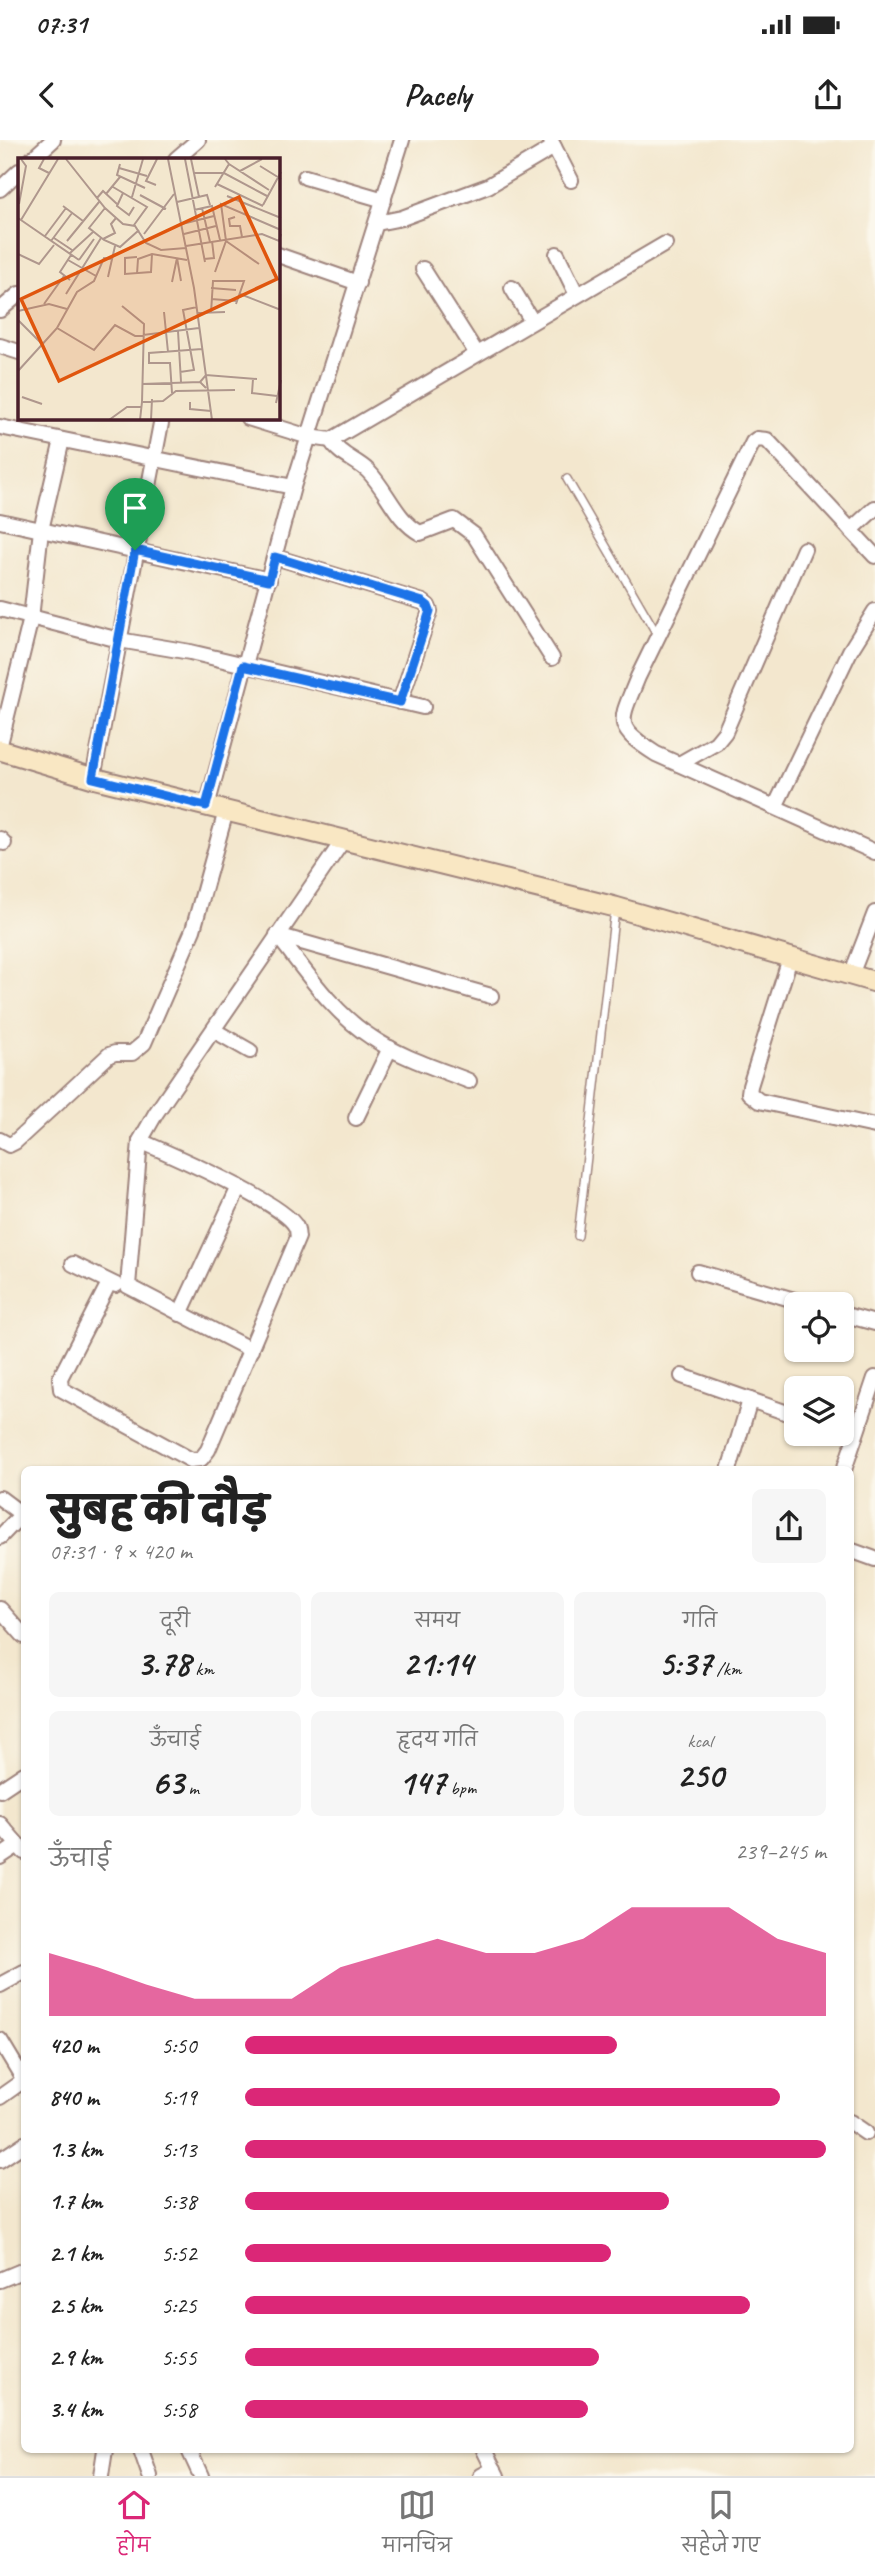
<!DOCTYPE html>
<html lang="hi">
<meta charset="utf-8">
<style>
body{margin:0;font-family:Caveat,"Playpen Sans Deva",sans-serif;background:#f6f6f6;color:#222;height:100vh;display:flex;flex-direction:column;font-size:26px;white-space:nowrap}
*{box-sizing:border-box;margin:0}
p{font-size:23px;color:#767676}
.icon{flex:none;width:38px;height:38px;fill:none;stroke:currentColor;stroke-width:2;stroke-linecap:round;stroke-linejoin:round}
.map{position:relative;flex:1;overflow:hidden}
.sheet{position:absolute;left:21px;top:1326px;width:833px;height:987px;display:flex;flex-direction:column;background:#fff;border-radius:10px;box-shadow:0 2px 5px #0004}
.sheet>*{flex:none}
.buttons{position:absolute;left:784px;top:1152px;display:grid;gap:14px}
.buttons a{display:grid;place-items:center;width:70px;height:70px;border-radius:10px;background:#fff;box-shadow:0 2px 5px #0004;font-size:35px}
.pin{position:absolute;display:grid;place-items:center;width:60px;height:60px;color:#fff;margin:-72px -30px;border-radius:50% 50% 50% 0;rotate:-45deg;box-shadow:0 0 7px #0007}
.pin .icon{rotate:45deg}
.round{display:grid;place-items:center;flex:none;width:74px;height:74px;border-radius:10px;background:#f6f6f6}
.summary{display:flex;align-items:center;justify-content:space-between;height:119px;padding:0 28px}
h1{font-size:38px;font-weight:800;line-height:52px}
.figures{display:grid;grid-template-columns:repeat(3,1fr);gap:10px;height:119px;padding:7px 28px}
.figures div{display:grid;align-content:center;border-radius:10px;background:#f6f6f6;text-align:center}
.figures b{font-size:35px;font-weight:800}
.figures small{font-size:19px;font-weight:400}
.figures p{font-size:19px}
.chart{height:196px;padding:14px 28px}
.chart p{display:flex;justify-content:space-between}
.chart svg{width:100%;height:126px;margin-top:7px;fill:#db2777;opacity:.7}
ul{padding:0 28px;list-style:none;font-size:23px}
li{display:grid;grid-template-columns:112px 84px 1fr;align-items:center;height:52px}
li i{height:18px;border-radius:9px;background:#db2777}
.status{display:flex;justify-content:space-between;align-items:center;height:49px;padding:0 35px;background:#fff;direction:ltr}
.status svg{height:19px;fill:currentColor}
header{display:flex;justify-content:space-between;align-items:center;height:91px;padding:0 28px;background:#fff;font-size:32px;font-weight:800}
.dock{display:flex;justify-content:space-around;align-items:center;height:98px;border-top:2px solid #e0e0e0;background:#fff;font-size:19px;color:#767676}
.dock a{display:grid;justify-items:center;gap:4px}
.dock .selected{color:#db2777}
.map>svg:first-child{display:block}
</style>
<div class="status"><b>07:31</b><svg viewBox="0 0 49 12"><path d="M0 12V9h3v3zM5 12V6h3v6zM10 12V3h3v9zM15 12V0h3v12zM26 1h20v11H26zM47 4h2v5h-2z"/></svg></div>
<header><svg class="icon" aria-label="back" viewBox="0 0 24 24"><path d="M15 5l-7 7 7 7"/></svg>Pacely<svg class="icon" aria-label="share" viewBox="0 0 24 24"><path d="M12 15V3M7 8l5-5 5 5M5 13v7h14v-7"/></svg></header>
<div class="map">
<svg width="875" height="2336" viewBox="0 0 875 2336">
<rect width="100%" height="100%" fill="#fbf7ec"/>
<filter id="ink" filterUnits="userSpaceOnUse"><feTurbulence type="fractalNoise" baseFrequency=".0143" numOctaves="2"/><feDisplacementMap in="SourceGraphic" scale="14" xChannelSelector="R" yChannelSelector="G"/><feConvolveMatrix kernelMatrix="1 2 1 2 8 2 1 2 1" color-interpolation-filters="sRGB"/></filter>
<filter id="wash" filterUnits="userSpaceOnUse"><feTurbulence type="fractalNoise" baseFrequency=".00686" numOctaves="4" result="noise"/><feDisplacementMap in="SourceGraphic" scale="28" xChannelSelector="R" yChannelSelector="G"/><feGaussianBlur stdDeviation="1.57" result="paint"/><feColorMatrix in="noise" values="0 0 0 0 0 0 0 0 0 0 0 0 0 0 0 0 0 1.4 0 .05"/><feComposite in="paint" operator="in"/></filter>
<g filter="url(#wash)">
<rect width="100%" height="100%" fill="#f3e7ce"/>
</g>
<g filter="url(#ink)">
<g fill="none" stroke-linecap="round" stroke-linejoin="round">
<!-- lane casing -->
<g stroke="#9e837c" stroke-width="10">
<g id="lane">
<polyline points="567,339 658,496"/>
<polyline points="578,1096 615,769"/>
</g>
</g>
<!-- street casing -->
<g stroke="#9e837c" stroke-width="18">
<g id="street">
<polyline points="551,1 571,40"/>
<polyline points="32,19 53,0"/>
<polyline points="176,19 198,0"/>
<polyline points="305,37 384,60"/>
<polyline points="0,49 19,31"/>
<polyline points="377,83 402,78 488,46 554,7"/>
<polyline points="557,114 577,155"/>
<polyline points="278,115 358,143"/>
<polyline points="423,129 477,214"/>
<polyline points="512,148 532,181"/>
<polyline points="0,170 19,154"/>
<polyline points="0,206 19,212"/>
<polyline points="248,278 309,297 331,300 665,104"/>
<polyline points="0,287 293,347"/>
<path d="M 331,300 C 337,314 357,320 368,331 C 387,350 396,380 420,393 L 454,380 L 474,395 L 552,518"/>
<polyline points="0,381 269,440"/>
<polyline points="851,390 875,368"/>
<path d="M 875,416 L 767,300 L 757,299 L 753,302 L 638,537 C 620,582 612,586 656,614 L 875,712"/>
<polyline points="275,417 423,462 428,466 430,471 400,562"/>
<polyline points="0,469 119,500 190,512 423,567"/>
<polyline points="0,604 31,478 41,390 62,300"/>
<polyline points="679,624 716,603 725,592 804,409"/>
<polyline points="93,638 162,278"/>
<polyline points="207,666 293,347 402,0"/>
<polyline points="775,667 850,511 875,471"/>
<polyline points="0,699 4,703"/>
<polyline points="790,818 750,946 749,953 759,961 875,986"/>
<polyline points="851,835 875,773"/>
<polyline points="215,891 250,911"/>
<path d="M 469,941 C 436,928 400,917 371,897 C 332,872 305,830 277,795 L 491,856"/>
<polyline points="356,978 390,908"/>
<polyline points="0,1000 9,1005 15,1002 109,915 115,913 132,913 144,903 193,790 226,671"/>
<polyline points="73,1124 116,1145"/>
<polyline points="698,1132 808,1164"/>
<path d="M 109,1143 L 60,1238 L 61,1249 L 191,1320 L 201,1319 L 208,1310 L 298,1097 C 297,1094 298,1090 296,1087 C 286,1064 168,1013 140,1001"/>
<polyline points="180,1174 239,1047"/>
<polyline points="842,1174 875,1183"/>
<polyline points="251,1210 128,1146 140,1001 156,973 344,699"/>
<polyline points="682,1236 796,1276"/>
<polyline points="729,1330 750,1260"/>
<polyline points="844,1330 875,1238"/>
<polyline points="0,1358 24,1376"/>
<polyline points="0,1397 22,1374"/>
<polyline points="850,1410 875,1419"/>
<polyline points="0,1469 24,1496"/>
<polyline points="0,1650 24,1634"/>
<polyline points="0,1684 24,1712"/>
<polyline points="0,1717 18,1705"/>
<polyline points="0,1845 24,1832"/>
<polyline points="0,1900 24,1940"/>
<polyline points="0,1957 24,1940"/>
<polyline points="850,1982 866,1993"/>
<polyline points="0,2020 24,2004"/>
<polyline points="0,2140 24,2130"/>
<polyline points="141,2310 150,2336"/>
<polyline points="189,2310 201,2336"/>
<polyline points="484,2310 497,2336"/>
<polyline points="101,2336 105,2310"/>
<polyline points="481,2336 494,2329"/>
</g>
</g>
<!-- secondary casing -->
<g stroke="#9e837c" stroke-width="23">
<polyline id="secondary" points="0,610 93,638 615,767 875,842"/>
</g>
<!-- lane -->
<use href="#lane" stroke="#fff" stroke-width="7"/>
<!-- street -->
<use href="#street" stroke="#fff" stroke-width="14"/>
<!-- secondary -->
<use href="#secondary" stroke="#f9e7c3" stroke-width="19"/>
</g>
</g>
<g fill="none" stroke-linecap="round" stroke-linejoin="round" filter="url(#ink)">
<!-- route casing -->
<g stroke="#fff" stroke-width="14">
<polygon id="route" points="135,410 269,440 275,417 423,462 428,466 430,471 400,562 243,526 206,666 93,638"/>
</g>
<!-- route -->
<use href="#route" stroke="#1a73e8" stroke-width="9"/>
</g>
<!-- overview -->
<g transform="translate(18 18)">
<rect width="262" height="262" fill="#f3e7ce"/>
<path fill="none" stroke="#af978d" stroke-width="2" d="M 26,1 L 21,10 L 31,15M 48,1 L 87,50 L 105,66 L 117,68 L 128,85 L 143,92 L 168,90M 150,1 L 176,130 L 194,262M 167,1 L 187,104M 173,1 L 181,39M 102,6 L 99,17 L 127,30M 211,6 L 251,32M 242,8 L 263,21M 101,10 L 129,18M 222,13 L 244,1M 176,15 L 206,15 L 249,38M 199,26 L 245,48M 138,27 L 128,23 L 139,1M 95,29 L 129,49 L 116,67M 197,29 L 211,6 L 207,1M 105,35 L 99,48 L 111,57 L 116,49M 88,36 L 102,19M 122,37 L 148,51M 209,38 L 263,60M 114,39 L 125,1M 79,40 L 85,33 L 99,46M 159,44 L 189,37 L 192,47M 1,46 L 8,8 L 3,1M 245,47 L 263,14M 45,48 L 65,63M 87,50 L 71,70 L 86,82 L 102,89 L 121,72M 184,50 L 192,84M 176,52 L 194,48 L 202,82M 217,59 L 211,61 L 212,68 L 222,68 L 224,79M 0,60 L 61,102M 3,62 L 40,1M 164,66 L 196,58M 126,76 L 156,36M 166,76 L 198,68M 27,78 L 48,50M 36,80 L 54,92M 85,81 L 97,75 L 93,66 L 98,60M 33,83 L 54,55M 49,83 L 81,44M 168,88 L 244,76 L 261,83 L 263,76M 0,96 L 21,106 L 36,87M 51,96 L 75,74M 119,99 L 107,100 L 107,116 L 133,114 L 134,96M 186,101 L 196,100 L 194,83M 50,102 L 78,118M 61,102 L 76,81M 241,106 L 208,83 L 203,46 L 263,72M 197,114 L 208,83M 119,116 L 120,101 L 134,96 L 169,102M 90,119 L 97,88M 52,122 L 42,114 L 53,97M 154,124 L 159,100 L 163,123M 193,130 L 218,132M 48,136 L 83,80M 222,136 L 263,152M 193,141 L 219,143M 26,146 L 46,118M 104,148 L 126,166 L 124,244M 0,153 L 31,146 L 49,151M 146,154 L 150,194M 180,155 L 207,154M 193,155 L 195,123 L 226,123 L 218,146M 0,162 L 25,187M 39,170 L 59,134 L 76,123 L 86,100 L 94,101M 160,173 L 163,224M 0,213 L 39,170 L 76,192 L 97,167 L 117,178 L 181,170M 162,214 L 176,212 L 165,152 L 179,149M 235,221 L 234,235 L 259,238M 124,226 L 182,224M 188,230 L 182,224 L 188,217 L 239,221M 154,235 L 152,205 L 131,205 L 131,195 L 184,191M 4,239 L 24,246M 172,244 L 172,251 L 193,253M 258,245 L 263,222M 91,262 L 109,249 L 123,249M 122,262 L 124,244 L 145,243 L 158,233 L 217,232M 133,262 L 134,241"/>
<path fill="#e0560e" fill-opacity="0.15" stroke="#e0560e" stroke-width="3.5" d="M 221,39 L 259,121 L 41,223 L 3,141 Z"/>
<rect width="262" height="262" fill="none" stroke="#4a1f2b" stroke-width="3.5"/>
</g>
</svg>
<div class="buttons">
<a><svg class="icon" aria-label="locate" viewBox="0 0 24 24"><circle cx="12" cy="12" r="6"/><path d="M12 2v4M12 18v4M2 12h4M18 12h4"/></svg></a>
<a><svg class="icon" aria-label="layers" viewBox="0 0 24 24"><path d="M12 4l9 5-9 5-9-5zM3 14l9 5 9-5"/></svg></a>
</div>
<div class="pin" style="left:135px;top:410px;background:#1e9e55"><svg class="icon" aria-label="arrive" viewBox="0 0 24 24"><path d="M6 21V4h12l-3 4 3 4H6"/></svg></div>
<section class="sheet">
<div class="summary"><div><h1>सुबह की दौड़</h1><p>07:31 · 9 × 420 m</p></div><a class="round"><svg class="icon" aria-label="share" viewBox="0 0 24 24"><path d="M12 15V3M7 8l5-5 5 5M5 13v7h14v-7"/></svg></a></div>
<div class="figures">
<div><p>दूरी</p><b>3.78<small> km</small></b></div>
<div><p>समय</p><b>21:14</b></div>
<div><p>गति</p><b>5:37<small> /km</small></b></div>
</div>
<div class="figures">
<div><p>ऊँचाई</p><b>63<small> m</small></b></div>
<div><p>हृदय गति</p><b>147<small> bpm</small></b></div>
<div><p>kcal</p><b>250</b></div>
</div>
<div class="chart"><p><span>ऊँचाई</span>239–245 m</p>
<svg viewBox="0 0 160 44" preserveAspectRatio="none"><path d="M0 44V22L10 27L20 33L30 38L40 38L50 38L60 27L70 22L80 17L90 22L100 22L110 17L120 6L130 6L140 6L150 17L160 22V44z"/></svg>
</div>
<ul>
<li><b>420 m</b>5:50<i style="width:64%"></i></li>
<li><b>840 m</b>5:19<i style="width:92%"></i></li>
<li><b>1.3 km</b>5:13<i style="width:100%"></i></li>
<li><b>1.7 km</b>5:38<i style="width:73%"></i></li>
<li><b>2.1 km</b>5:52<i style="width:63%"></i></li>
<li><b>2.5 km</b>5:25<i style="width:87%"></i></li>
<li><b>2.9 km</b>5:55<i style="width:61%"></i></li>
<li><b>3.4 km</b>5:58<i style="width:59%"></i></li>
</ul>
</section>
</div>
<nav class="dock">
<a class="selected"><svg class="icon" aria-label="home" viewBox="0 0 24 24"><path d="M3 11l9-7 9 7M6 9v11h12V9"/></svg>होम</a>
<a><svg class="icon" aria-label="map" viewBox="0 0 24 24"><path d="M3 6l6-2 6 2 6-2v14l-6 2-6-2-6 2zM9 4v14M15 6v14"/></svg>मानचित्र</a>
<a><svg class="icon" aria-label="saved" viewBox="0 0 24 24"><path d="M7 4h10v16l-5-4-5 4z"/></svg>सहेजे गए</a>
</nav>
